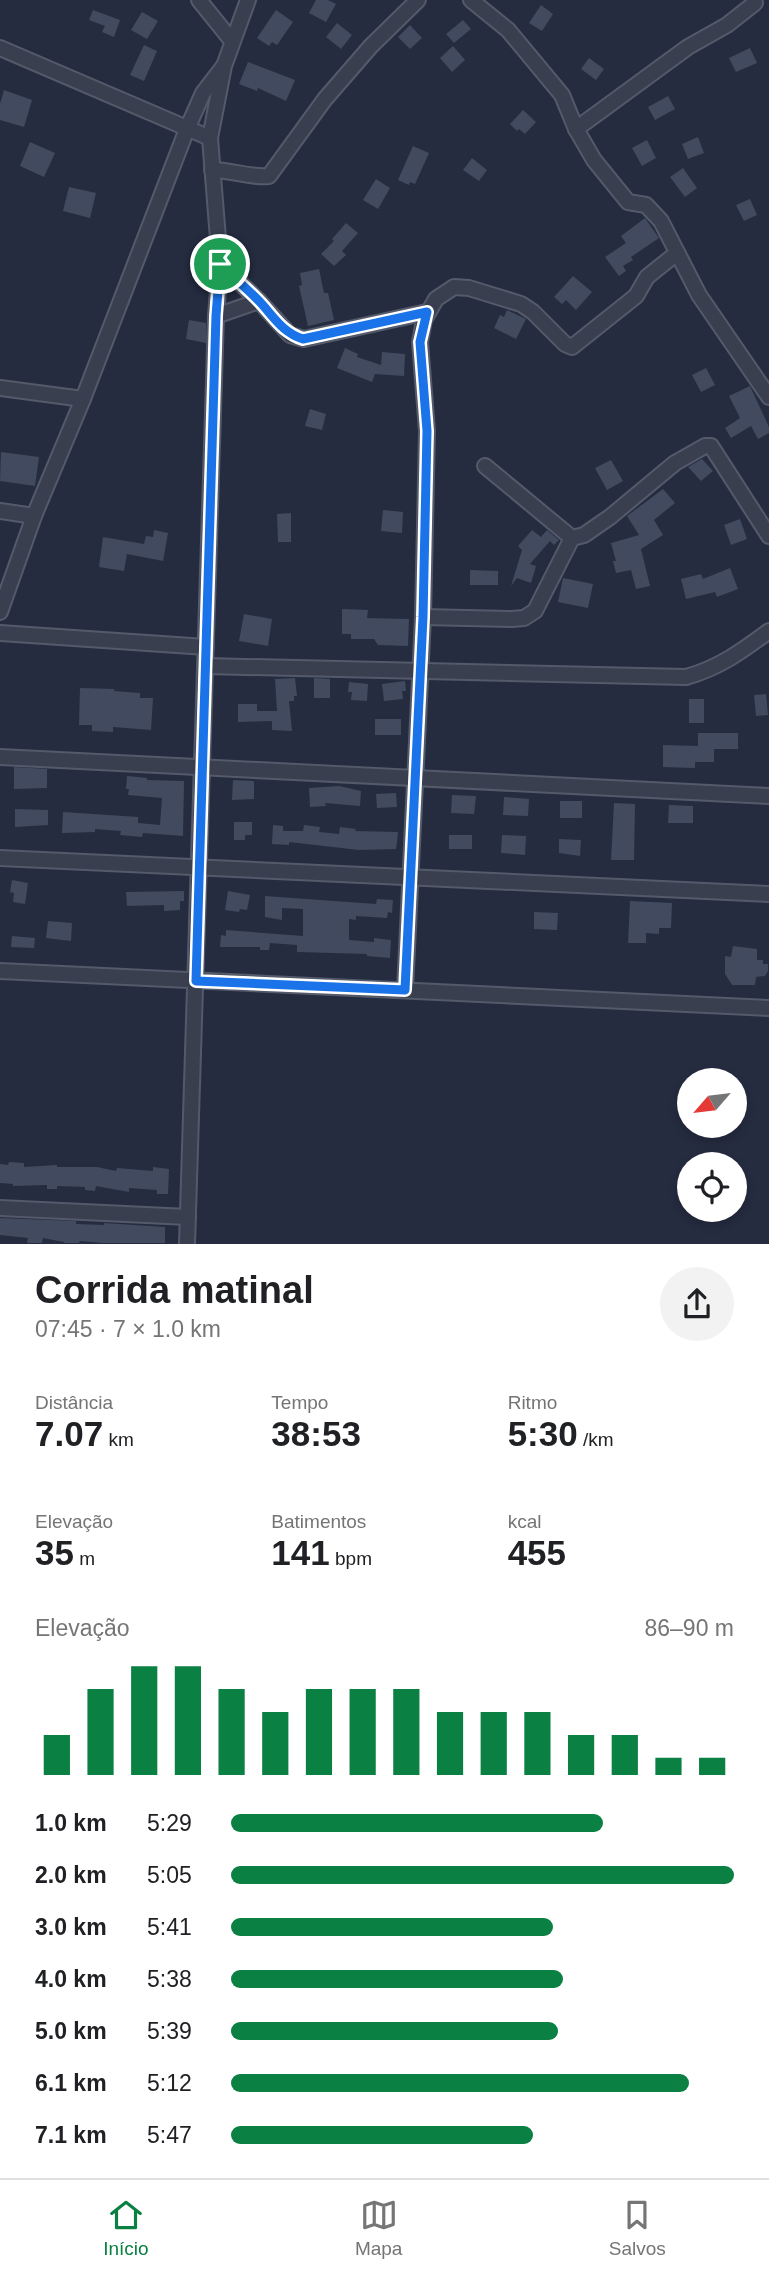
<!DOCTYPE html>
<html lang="pt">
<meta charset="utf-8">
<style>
body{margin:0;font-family:Arial,sans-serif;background:#f2f2f2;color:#202124;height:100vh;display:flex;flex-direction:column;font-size:26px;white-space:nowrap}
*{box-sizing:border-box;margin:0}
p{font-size:23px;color:#757577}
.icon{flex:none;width:38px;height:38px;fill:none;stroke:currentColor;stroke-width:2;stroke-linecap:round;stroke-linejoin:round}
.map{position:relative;height:1244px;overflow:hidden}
.drawer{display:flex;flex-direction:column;background:#fff;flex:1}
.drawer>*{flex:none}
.needle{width:46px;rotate:242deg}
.buttons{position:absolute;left:677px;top:1068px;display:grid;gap:14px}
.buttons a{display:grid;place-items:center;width:70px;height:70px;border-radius:50%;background:#fff;box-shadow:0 4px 10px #0003;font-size:35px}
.pin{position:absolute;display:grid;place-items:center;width:60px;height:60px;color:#fff;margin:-30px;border:4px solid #fff;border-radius:50%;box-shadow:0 2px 7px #0007}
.round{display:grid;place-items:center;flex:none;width:74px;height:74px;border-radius:37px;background:#f2f2f2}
.summary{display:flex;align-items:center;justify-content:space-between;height:119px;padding:0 35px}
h1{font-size:38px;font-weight:600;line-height:52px}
.stats{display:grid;grid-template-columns:repeat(3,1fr);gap:10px;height:119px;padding:7px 35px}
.stats div{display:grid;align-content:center}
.stats b{font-size:35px;font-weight:600}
.stats small{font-size:19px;font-weight:400}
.stats p{font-size:19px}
.chart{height:196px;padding:14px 35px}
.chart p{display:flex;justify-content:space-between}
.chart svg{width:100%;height:126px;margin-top:7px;stroke:#0b8043;stroke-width:6}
ul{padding:0 35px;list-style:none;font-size:23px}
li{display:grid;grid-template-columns:112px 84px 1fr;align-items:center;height:52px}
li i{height:18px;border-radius:9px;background:#0b8043}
.dock{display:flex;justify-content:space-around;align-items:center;height:98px;border-top:2px solid #e0e0e0;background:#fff;font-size:19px;color:#757577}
.dock a{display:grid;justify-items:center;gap:4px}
.dock .selected{color:#0b8043}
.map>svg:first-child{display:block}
</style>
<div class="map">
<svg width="769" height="1244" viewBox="0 0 769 1244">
<rect width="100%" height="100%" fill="#252c40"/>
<!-- building -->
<g fill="#414a5f">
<polygon points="316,0 328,0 336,4 326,22 309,13"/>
<polygon points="541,5 553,14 542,31 529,23"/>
<polygon points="93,10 120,20 114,37 102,32 105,26 89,20"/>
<polygon points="276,10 293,22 277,45 272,42 269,46 257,38"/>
<polygon points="142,12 158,21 147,39 131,30"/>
<polygon points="463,20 471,29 454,43 446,34"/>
<polygon points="337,23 352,35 341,49 326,37"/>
<polygon points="410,25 422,38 410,49 398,37"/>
<polygon points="144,45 157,51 144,81 130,75"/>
<polygon points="453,46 465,60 452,72 440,58"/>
<polygon points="750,48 757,63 736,72 729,58"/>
<polygon points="589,58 604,69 596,80 581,69"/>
<polygon points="248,62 295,80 286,101 258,88 257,91 239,84"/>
<polygon points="4,90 32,100 24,127 0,120 0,104"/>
<polygon points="668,96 675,109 655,120 648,107"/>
<polygon points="523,110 536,122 525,134 519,129 517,131 510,124"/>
<polygon points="698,137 704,153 688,159 682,144"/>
<polygon points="647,140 656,158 642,166 632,148"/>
<polygon points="30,142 55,153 44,177 20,166"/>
<polygon points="413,146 429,153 415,184 410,182 409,185 398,180"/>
<polygon points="472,158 487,170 479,181 463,170"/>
<polygon points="683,168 697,188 685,197 670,177"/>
<polygon points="376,179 390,188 378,209 363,200"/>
<polygon points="69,187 96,193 90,218 63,211"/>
<polygon points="750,199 757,215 744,221 736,205"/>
<polygon points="645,218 659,238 631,257 633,260 623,266 626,271 619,276 605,257 626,243 621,236"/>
<polygon points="346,223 358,233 342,251 346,255 334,266 321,254 334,241 332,239"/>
<polygon points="319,269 324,293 328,293 334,320 308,326 299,286 302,285 300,273"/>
<polygon points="573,276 592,292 576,310 566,300 562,304 554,297"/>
<polygon points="507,310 526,319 516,339 494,328 500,315 504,317"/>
<polygon points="189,320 206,323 206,343 186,339"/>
<polygon points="345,348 358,354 357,357 381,365 382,352 405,354 404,376 375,374 372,382 337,368"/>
<polygon points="706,368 715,385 701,392 692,375"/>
<polygon points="750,386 769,427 769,433 758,439 751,426 731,438 725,428 740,418 729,396"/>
<polygon points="310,409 326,414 322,430 305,426"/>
<polygon points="1,452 39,457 35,486 0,481"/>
<polygon points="702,459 713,471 701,481 688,467"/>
<polygon points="611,460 623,481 607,490 595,468"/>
<polygon points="663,489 675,503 654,520 663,535 641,549 650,586 636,589 631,570 616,573 613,561 616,561 611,543 639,535 627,516"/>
<polygon points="383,510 403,512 402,533 381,531"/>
<polygon points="291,513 291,542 278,542 277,514"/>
<polygon points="740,519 747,539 731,545 724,525"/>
<polygon points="154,530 168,533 163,561 127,554 124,571 99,567 103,537 144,544 146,536 153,537"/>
<polygon points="532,530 541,537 547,530 559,540 554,545 550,541 530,564 536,566 531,583 517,578 511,586 522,550 518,546"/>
<polygon points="730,568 738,589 717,597 715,592 686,599 681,579 701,574 703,579"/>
<polygon points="470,570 498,571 498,585 470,585"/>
<polygon points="563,578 593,584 588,608 558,602"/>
<polygon points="342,609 368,610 367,618 409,619 408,646 378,645 374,639 351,639 351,634 342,634"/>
<polygon points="244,614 272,619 268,646 239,641"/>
<polygon points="295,678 297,696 294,696 294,701 289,701 292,731 272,730 272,721 238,722 238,704 257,704 257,711 277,711 275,679"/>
<polygon points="314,678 330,679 330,698 314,698"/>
<polygon points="405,681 406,691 402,691 403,699 384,701 382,684"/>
<polygon points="349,682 368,684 367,701 351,700 352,692 348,692"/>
<polygon points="80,688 114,689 114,691 140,693 140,698 153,698 151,730 113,727 113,732 92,731 92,725 79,725"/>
<polygon points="766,694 768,715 756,716 754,695"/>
<rect x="689" y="699" width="15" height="24"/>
<rect x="375" y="719" width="26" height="16"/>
<polygon points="698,733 738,733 738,749 714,749 714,762 695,762 695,768 663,767 663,745 698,746"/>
<polygon points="14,767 47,769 47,788 14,789"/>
<polygon points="127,776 147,778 147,780 184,781 183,836 143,833 142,837 120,835 121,831 95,829 95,832 62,833 63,812 138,817 138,823 160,825 162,798 128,795 129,789 126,789"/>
<polygon points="233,780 254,781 254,799 232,800"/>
<polygon points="339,786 361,791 360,806 325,803 326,806 310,807 309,788"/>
<polygon points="396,793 397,807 377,808 376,794"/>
<polygon points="452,795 476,796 474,814 451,813"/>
<polygon points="504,797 529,799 528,816 503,815"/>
<rect x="560" y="801" width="22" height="17"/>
<polygon points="614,803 635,804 634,860 611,860"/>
<polygon points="669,805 693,806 693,823 668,823"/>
<polygon points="15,809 48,810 48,825 15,827"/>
<polygon points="234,822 252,822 252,835 245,835 245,840 234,840"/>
<polygon points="273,825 283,826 283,831 303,831 304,825 320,827 319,832 339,834 340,827 356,829 355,831 398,832 397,842 396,849 359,850 289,842 289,845 272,844"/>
<rect x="449" y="835" width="23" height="14"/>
<polygon points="502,835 526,836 525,855 501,853"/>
<polygon points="559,839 581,840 580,856 559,853"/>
<polygon points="12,880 28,883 25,904 13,902 14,893 10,892"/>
<polygon points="184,891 184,901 180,901 180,910 164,911 164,905 127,906 126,892"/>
<polygon points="228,891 250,895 247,910 240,909 239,912 225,910"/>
<polygon points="265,896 376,904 377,899 393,900 392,913 388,912 387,918 356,916 356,920 349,919 349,940 374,942 374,938 391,940 390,958 367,956 367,954 297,952 297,945 270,943 269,950 260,950 260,947 220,947 221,935 226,936 226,930 303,936 303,909 282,908 282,920 265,917"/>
<polygon points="630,901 672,903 671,928 659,928 659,934 646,933 646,943 628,943"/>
<polygon points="534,912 558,913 557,930 534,929"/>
<polygon points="48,921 72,923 71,941 46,938"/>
<polygon points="12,936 35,938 34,948 11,947"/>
<polygon points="733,946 757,949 757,960 763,960 763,964 768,964 768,971 765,976 756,977 755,985 732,985 725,974 725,956 731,957"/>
<polygon points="9,1162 24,1163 24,1167 57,1165 57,1167 97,1167 116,1171 117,1168 153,1171 153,1167 169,1169 168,1194 157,1194 157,1190 129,1188 129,1192 96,1186 95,1191 85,1190 85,1187 57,1186 57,1189 47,1189 47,1185 13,1186 13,1184 0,1183 0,1164 8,1165"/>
<polygon points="0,1218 76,1221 76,1224 104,1225 104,1223 165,1227 165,1243 103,1243 80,1241 79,1243 64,1243 64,1242 43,1238 42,1243 27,1243 28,1238 0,1235"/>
</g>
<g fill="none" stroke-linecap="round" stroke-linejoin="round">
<!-- minor casing -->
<g stroke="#545a6a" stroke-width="18">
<g id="minor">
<polyline points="199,0 232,41"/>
<polyline points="471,0 508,30 562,95 576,129 594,160 628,202 646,205 661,221 699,295 769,397"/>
<polyline points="0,48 210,138"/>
<polyline points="576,129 688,47 727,25 755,3"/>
<path d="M 212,170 C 232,170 250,178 269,176 L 325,99 L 371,46 L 418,0"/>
<polyline points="220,264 259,301"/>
<polyline points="216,316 259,301 290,335 304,339 427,312"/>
<polyline points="0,388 83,399"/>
<polyline points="485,466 572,538"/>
<polyline points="0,511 34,516"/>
<polyline points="0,612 34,516 83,399 187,129 203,93 223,67"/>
<polyline points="423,617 512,619 524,618 535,611 572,538 584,535 610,517 675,463 705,446 711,446 769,536"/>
<polyline points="0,633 206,647"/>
<path d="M 205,666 L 686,677 C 719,668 742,651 769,631"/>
<polyline points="0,757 769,796"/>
<polyline points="0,858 769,894"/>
<polyline points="0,971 769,1008"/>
<polyline points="405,990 423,617 427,431 420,342 424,320 436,299 454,287 469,288 521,304 533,312 565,344 572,347 636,296 647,277 677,253"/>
<polyline points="0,1208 188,1217"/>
<polyline points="187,1244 216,316 220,264 210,138 224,66 248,0"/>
</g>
</g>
<!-- minor -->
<use href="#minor" stroke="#393f4f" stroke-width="14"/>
</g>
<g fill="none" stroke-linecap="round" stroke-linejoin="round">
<!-- route casing -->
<g stroke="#fff" stroke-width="14">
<path id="route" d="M 220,264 C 232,276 245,287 257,299 C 273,315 281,332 303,339 L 427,312 L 420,342 L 427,431 L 423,617 L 405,990 L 196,981 L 216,316 Z"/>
</g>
<!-- route -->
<use href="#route" stroke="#1a73e8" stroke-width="9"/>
</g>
</svg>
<div class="buttons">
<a><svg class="needle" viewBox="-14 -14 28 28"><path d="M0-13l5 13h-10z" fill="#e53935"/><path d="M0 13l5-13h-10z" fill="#757577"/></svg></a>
<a><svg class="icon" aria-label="locate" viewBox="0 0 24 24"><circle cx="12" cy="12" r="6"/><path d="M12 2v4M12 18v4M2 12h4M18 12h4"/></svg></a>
</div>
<div class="pin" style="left:220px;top:264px;background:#1e9e55"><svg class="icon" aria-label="arrive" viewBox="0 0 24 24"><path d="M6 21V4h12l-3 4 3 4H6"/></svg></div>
</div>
<section class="drawer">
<div class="summary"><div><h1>Corrida matinal</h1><p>07:45 · 7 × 1.0 km</p></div><a class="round"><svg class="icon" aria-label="share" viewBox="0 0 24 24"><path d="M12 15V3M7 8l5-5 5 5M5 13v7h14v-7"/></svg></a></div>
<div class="stats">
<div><p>Distância</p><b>7.07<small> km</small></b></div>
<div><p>Tempo</p><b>38:53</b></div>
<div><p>Ritmo</p><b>5:30<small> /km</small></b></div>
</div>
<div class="stats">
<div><p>Elevação</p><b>35<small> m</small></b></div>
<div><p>Batimentos</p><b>141<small> bpm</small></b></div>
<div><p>kcal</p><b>455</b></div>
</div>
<div class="chart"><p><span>Elevação</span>86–90 m</p>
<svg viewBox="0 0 160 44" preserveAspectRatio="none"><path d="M5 44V30M15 44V14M25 44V6M35 44V6M45 44V14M55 44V22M65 44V14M75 44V14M85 44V14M95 44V22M105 44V22M115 44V22M125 44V30M135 44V30M145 44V38M155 44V38"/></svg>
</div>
<ul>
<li><b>1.0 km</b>5:29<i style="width:74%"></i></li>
<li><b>2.0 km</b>5:05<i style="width:100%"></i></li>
<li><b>3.0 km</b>5:41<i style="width:64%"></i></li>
<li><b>4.0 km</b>5:38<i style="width:66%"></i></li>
<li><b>5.0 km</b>5:39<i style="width:65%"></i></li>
<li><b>6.1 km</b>5:12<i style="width:91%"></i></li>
<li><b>7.1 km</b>5:47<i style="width:60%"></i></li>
</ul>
</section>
<nav class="dock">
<a class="selected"><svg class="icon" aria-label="home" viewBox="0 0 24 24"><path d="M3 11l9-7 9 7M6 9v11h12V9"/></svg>Início</a>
<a><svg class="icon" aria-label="map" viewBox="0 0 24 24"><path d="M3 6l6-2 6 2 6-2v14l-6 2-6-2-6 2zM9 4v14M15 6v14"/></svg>Mapa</a>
<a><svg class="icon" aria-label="saved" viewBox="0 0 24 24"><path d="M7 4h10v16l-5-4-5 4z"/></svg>Salvos</a>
</nav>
